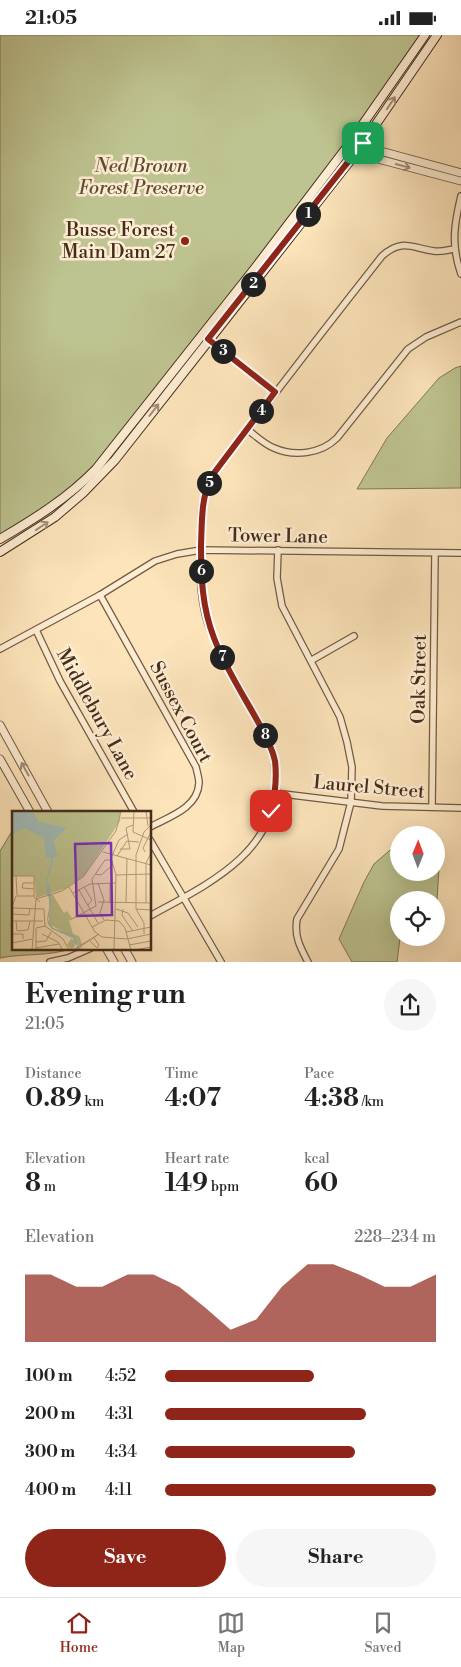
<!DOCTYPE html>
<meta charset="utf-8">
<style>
body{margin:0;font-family:"Libre Bodoni",serif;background:#f6f6f6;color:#222;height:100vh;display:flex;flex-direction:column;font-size:19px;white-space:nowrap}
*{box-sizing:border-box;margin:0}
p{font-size:16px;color:#767676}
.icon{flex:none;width:28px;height:28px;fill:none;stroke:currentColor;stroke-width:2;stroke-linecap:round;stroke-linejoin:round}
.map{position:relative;height:927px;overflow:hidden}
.drawer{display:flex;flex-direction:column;background:#fff;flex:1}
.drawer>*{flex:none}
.needle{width:32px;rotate:1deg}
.buttons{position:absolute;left:390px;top:791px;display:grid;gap:10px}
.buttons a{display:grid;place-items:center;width:55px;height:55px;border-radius:50%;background:#fff;box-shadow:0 5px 20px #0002;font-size:25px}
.pin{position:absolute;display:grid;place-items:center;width:42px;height:42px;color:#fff;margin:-21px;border-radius:10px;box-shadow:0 2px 8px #0006}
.km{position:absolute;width:25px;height:25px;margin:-12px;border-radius:50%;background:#222;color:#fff;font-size:14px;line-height:25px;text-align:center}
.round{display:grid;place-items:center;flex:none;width:52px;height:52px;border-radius:26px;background:#f6f6f6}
.headline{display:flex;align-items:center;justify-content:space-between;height:85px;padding:0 25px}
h1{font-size:28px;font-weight:800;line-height:38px}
.figures{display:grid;grid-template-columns:repeat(3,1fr);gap:8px;height:85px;padding:5px 25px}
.figures div{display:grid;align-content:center}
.figures b{font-size:25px;font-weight:800}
.figures small{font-size:14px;font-weight:400}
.figures p{font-size:14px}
.chart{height:140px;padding:10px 25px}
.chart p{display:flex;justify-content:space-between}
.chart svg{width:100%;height:90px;margin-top:5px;fill:#8f2418;opacity:.7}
.primary-button{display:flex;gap:10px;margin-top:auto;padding:10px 25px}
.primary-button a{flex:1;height:58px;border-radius:30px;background:#8f2418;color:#fff;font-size:20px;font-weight:800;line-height:58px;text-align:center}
.primary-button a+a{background:#f6f6f6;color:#222}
ul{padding:0 25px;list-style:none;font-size:16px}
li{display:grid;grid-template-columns:80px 60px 1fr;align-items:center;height:38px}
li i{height:12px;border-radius:6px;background:#8f2418}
.status{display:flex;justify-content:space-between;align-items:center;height:35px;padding:0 25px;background:#fff;direction:ltr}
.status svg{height:14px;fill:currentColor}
.tab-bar{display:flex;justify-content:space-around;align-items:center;height:70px;border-top:1px solid #e0e0e0;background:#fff;font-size:14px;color:#767676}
.tab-bar a{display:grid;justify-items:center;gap:2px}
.tab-bar .on{color:#8f2418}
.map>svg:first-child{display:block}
</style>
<div class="status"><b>21:05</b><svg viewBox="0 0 49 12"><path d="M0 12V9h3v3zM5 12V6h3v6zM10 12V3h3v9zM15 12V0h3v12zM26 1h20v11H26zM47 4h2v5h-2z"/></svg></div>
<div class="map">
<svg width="461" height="927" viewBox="0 0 461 927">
<rect width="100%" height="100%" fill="#fde4bb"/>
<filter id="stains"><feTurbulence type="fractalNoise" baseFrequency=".004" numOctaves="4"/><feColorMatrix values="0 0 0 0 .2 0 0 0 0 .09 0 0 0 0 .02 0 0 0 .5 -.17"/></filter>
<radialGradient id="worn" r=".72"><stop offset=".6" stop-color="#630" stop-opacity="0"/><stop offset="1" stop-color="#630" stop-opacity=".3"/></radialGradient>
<!-- green -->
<g fill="#bec491" stroke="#807856">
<polygon points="0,0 425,0 391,49 96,434 0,505"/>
<polygon points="461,331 461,453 357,454 387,403 439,343 455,333"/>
<path d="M 14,793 L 14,913 L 73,913 C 49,922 24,918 0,923 L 0,816 Z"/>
<polygon points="397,809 399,809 399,838 436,838 436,832 439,832 437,865 399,865 400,903 397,927 352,927 339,904 364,847 374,829"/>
</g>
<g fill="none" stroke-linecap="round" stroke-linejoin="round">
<!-- minor casing -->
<g stroke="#725b42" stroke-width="8">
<g id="minor">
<path d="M 461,161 C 454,190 451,210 461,239"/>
<polyline points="208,305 275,357"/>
<path d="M 248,395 C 256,401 264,409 274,413 C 294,422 321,419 337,403 L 408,314 L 426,302 L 461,287"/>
<path d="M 278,515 L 277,543 L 282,571 L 340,682 L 347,707 L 352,732 L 351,767 L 339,814 L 297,884 C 294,901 300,912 308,927"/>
<path d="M 100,560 L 196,732 C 197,737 199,743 199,748 C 198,773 169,782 150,792"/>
<polyline points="36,595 60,646 134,777"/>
<polyline points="0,614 100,560 155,526 177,519 201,515 461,518"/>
<polyline points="312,625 354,601"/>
<polyline points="275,758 382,771 461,773"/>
<polyline points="432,772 435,518"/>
<polyline points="150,805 221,927"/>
<path d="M 150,881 C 204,851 275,820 275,748 C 275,734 275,720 269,707 C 250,667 223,631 208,589 C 196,552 201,510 202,472 C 207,440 229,419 248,394 C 292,336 337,278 382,221 C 402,203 412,213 434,216 C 441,217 447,215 454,214"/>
<polyline points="50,927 68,923 91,913"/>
</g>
</g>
<!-- tertiary casing -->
<g stroke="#725b42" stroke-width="9">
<g id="tertiary">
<polyline points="354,102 373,114 461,138"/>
<polyline points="347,112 367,121 461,146"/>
<polyline points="0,690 48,777"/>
<polyline points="0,724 30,777"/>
<polyline points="106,913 114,927"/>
<polyline points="124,913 132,927"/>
</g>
</g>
<!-- secondary casing -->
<g stroke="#432d1a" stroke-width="10">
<g id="secondary">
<path d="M 0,504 C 34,484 68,463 96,434 L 255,233 L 347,112 L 425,0"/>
<polyline points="0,517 55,482 83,458 115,425 357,117 437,0"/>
</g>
</g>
<!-- minor -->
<use href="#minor" stroke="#feedd3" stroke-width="5.5"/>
<!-- tertiary -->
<use href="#tertiary" stroke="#feedd3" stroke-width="7"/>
<!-- secondary -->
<use href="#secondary" stroke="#feedd3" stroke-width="8"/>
</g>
<!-- one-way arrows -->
<defs><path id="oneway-shaft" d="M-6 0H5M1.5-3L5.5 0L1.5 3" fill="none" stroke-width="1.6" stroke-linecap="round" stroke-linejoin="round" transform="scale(1.25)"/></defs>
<g stroke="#a08d76">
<use href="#oneway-shaft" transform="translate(391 68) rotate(-56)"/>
<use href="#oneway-shaft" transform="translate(403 131) rotate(15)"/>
<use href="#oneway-shaft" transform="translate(154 375) rotate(-52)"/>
<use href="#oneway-shaft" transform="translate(42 491) rotate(-34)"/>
<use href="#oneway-shaft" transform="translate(25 734) rotate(-119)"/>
</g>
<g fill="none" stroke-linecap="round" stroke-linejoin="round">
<!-- route casing -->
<g stroke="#fff" stroke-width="10">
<path id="route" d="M 271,776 C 275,760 277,743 275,726 C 272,711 264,698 257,685 C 242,658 225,632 214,603 C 202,572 201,542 201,510 C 202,486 201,464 211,442 L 275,357 L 208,304 L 363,108"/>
</g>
<!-- route -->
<use href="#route" stroke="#8f2418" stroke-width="6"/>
</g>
<!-- markers -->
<circle fill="#8f2418" stroke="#feedd3" stroke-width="2" cx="185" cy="206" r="5"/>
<g text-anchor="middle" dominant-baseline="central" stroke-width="5" stroke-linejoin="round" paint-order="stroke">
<!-- park labels -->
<g font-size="19" font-style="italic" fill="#5c4b32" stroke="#feedd3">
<text x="141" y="131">Ned Brown<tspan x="141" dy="22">Forest Preserve</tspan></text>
</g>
<!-- poi labels -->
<g font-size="19" fill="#432d1a" stroke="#feedd3" text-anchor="end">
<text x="175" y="195">Busse Forest<tspan x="175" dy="22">Main Dam 27</tspan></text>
</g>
<!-- street labels -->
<g font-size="19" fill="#432d1a" stroke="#feedd3">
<text transform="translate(278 501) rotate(1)">Tower Lane</text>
<text transform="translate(419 644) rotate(-89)">Oak Street</text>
<text transform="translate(181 677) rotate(62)">Sussex Court</text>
<text transform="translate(97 679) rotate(61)">Middlebury Lane</text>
<text transform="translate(369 752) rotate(5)">Laurel Street</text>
</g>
</g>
<!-- overview -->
<g transform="translate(12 776)">
<rect width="139" height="139" fill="#fde4bb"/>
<path d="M 0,0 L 109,0 L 108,10 L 73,64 L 55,77 L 24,87 L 22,65 L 0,65 ZM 37,84 L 41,84 L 52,102 L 55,100 L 60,107 L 57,109 L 61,123 L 67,125 L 70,133 L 67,135 L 65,131 L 60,139 L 55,134 L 59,128 L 52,123 L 65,131 L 64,128 L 37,113 Z" fill="#bec491"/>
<path d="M 0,0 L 21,1 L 27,11 L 55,17 L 42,29 L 45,45 L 41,47 L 41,51 L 35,70 L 38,76 L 39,94 L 36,109 L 41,117 L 63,125 L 67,137 L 70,136 L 67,139 L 61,127 L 40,118 L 36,113 L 35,107 L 38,94 L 36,84 L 32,82 L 35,82 L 34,70 L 37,59 L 33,56 L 38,58 L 39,47 L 34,47 L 32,27 L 13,17 L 0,24 Z" fill="#a2bcb9"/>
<path fill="none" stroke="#b39b7b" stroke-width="1" d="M 122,0 L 121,21 L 139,29M 134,0 L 136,15M 109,7 L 139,7M 108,38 L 118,38 L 114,17 L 121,14M 91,41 L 139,54M 133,41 L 131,37 L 139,21M 105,45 L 115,30 L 127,31M 83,63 L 89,64 L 101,54M 104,64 L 139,63M 0,65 L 22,65 L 22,86 L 28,91M 4,65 L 5,84M 22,72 L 11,72 L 10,77 L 22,78M 86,72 L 92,89 L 88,102 L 92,109M 98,72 L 98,92M 57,76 L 83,121 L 90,126 L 115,128 L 139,123M 72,76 L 80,89 L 76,94M 67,79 L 86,112M 61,82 L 78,73 L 104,72M 86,91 L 139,92M 114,92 L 115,47M 134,92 L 134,52 L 138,44M 0,96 L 4,85 L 22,85M 0,97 L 32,98 L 33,115 L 51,128 L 57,139M 104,98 L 116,102 L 126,116M 111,98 L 110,104 L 120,119M 124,98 L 139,99M 0,103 L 17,104 L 18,97M 58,109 L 84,95 L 80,68 L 93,49 L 99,49M 0,110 L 31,110M 4,110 L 5,120 L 16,119 L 18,110M 80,116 L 94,109 L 107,110 L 113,117 L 119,139M 114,121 L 139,116M 0,123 L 11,123 L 11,128M 30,123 L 46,131 L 50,138M 132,123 L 132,112 L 124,98 L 124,44 L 132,21 L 139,14M 78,130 L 85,137 L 87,134 L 82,127M 24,131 L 34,130 L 39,121M 0,132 L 20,128M 117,134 L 139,130M 24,137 L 47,133M 20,139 L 24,88 L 50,80 L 71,66 L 104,20 L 109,0M 24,139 L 24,117 L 33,115M 61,139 L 87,123 L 63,139M 102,139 L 104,64 L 99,47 L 107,29 L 116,23M 122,139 L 139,136"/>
<path fill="#7b2cbf" fill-opacity="0.15" stroke="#7b2cbf" stroke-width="2.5" d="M 99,32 L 100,104 L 65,105 L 63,33 Z"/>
<rect width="139" height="139" fill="none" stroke="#432d1a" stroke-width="2.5"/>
</g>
<rect width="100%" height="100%" filter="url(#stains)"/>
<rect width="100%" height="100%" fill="url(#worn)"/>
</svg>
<div class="buttons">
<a><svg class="needle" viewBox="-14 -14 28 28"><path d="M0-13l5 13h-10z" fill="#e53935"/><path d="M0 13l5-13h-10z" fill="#767676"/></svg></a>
<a><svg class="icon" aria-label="locate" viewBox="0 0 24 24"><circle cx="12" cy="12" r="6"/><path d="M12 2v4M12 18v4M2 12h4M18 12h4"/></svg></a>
</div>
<div class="pin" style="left:363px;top:108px;background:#1e9e55"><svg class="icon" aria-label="arrive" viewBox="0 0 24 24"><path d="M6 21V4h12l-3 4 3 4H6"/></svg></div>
<div class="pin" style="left:271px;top:776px;background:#d93025"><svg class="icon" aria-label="check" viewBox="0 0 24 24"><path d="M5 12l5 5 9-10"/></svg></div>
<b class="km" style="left:308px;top:179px">1</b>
<b class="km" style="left:253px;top:249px">2</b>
<b class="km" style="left:223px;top:316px">3</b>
<b class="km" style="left:261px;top:376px">4</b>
<b class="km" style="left:209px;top:448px">5</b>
<b class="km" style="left:201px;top:536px">6</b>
<b class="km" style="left:222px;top:622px">7</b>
<b class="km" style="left:265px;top:700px">8</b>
</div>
<section class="drawer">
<div class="headline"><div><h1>Evening run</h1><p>21:05</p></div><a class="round"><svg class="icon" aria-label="share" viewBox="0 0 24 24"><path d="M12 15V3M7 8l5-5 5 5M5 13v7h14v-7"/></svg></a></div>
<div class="figures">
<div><p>Distance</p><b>0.89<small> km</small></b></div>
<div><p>Time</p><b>4:07</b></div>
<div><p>Pace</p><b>4:38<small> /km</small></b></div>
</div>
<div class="figures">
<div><p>Elevation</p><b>8<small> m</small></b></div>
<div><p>Heart rate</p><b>149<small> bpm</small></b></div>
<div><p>kcal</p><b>60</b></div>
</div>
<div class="chart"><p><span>Elevation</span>228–234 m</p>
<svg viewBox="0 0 160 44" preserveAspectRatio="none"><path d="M0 44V11L10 11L20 17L30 17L40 11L50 11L60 17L70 27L80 38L90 33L100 17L110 6L120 6L130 11L140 17L150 17L160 11V44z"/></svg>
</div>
<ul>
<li><b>100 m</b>4:52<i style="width:55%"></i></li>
<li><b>200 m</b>4:31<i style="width:74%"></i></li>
<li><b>300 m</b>4:34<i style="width:70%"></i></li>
<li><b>400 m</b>4:11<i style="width:100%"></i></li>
</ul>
<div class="primary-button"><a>Save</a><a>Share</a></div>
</section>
<nav class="tab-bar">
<a class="on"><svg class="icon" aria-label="home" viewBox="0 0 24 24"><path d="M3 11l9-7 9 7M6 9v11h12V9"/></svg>Home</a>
<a><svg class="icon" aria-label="map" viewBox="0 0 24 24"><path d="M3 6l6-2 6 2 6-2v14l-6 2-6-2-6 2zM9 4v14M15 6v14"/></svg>Map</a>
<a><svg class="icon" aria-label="saved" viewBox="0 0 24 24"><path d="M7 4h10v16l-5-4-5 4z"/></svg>Saved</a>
</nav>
